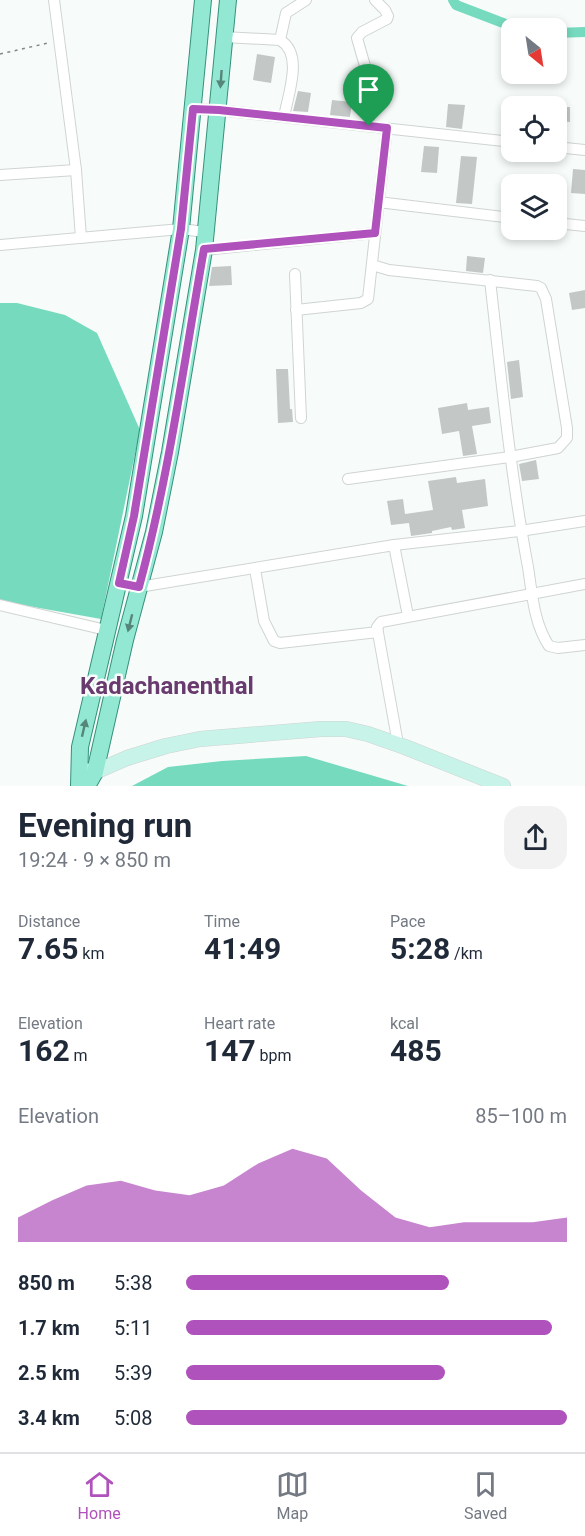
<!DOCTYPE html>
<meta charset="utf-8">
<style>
body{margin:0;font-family:Roboto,sans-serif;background:#f2f2f3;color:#1f2937;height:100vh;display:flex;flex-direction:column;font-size:22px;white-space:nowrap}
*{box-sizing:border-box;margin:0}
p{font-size:20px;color:#747a83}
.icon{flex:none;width:33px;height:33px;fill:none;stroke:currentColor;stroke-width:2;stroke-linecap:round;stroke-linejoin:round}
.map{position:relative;height:786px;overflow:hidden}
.drawer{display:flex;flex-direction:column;background:#fff;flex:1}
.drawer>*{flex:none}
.needle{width:39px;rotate:150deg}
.fabs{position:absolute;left:501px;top:18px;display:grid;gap:12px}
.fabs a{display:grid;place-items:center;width:66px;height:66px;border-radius:12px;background:#fff;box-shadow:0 3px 9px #0003;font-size:30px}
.pin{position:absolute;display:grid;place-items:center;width:51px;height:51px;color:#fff;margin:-62px -26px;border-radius:50% 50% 50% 0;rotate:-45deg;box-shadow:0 0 6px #0007}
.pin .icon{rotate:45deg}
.round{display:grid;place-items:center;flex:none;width:63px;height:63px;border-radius:18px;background:#f2f2f3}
.overview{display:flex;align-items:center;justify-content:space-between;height:102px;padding:0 18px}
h1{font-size:33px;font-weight:700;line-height:45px}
.figures{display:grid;grid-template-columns:repeat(3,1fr);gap:9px;height:102px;padding:6px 18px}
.figures div{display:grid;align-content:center}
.figures b{font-size:30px;font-weight:700}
.figures small{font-size:16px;font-weight:400}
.figures p{font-size:16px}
.chart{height:168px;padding:12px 18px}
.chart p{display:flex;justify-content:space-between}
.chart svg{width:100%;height:108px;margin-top:6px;fill:#b052bc;opacity:.7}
ul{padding:0 18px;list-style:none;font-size:20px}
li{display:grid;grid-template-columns:96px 72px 1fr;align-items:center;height:45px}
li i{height:15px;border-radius:8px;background:#b052bc}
.menu{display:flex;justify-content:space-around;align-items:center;height:84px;border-top:2px solid #e0e1e3;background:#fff;font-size:16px;color:#747a83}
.menu a{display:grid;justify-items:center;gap:3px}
.menu .current{color:#b052bc}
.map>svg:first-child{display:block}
</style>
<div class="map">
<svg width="585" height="786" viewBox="0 0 585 786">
<rect width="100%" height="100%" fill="#f7fcfa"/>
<!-- water -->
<g fill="#75dabe">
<polygon points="0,303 17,303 65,315 97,333 140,430 101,619 0,601"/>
<polygon points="306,756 408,786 132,786 168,767 222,761"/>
</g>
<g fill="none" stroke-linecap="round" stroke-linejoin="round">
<!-- canal -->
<g stroke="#75dabe" stroke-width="10">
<polyline points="453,0 456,5 516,28"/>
<polyline points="556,33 585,32"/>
</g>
</g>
<!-- building -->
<g fill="#c3c8c6">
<polygon points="257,54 275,57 271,83 253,80"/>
<polygon points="298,91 311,93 308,112 293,111"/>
<polygon points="332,100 352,102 350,117 330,115"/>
<polygon points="448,104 465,105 462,129 446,127"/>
<polygon points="557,107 570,107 570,122 557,121"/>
<polygon points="424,146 439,147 437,173 421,172"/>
<polygon points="461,156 477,157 472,204 456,203"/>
<polygon points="573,169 585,170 585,194 571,193"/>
<polygon points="467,256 485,258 483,273 466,271"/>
<polygon points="231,266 232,285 209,286 212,267"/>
<polygon points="585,290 585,308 572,310 569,293"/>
<polygon points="519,360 523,397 511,399 507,362"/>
<polygon points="276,369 288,369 290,409 292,409 293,422 278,423"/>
<polygon points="467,403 468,410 489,407 491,423 472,426 477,454 463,456 459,431 442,434 438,408"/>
<polygon points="536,460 539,479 522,481 519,464"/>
<polygon points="456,477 457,483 485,479 488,506 462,510 465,528 452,530 451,527 432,531 432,533 411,536 409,523 391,525 387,501 403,499 405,514 433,510 428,481"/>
</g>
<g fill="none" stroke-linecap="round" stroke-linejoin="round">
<!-- street casing -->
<g stroke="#cfd4d2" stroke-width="12">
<g id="street">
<polyline points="54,0 76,170 81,238"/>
<path d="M 224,37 L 280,40 C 304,54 288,94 284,117"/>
<polyline points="280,40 286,13 306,0"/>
<polyline points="193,109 218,110 512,142"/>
<polyline points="369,126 367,73 357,38 362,32 387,19 388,16 385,10 375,0"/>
<polyline points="556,147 585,150"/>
<polyline points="0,175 76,170"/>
<polyline points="378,202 512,218"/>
<polyline points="556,223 585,226"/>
<polyline points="0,245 181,229 205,232"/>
<polyline points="204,250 375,233"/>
<polyline points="295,274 301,418"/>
<path d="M 490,280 C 501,376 510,472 528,567 C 532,593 534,624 549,646 L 558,648 L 585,645"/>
<polyline points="296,310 361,303 368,299 387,128"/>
<polyline points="348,479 510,457 558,448 567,438 567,428 546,299 541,288 537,286 389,270 372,265"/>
<polyline points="394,545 408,616"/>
<polyline points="255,569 264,621 274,641 280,643 378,632"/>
<polyline points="119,583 139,587 394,545 520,531 585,521"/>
<polyline points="0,605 106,630"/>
<polyline points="398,744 377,627 381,622 585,584"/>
</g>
</g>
<!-- secondary casing -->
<g stroke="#cfd4d2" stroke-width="16">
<polyline id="secondary" points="87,771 95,772 127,758 166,746 200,739 321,729 346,729 368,734 405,747 503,786"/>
</g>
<!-- primary casing -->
<g stroke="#34917a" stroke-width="18">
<g id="primary">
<polyline points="79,786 80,747 134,516 181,229 203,0"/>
<polyline points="87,786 95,772 125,640 154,532 170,452 204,250 228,0"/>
</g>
</g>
<!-- path -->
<polyline stroke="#848786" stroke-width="1.5" stroke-dasharray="3 4.5" stroke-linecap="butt" points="0,54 48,43"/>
<!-- street -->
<use href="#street" stroke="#fff" stroke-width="10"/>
<!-- secondary -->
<use href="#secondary" stroke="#c8f3e9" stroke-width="15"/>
<!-- primary -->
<use href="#primary" stroke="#92e8d3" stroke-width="16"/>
</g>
<!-- one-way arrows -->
<defs><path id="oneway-solid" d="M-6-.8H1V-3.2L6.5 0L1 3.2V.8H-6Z" transform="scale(1.5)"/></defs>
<g fill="#56857a">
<use href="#oneway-solid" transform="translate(221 79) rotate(94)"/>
<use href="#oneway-solid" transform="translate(130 623) rotate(104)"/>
<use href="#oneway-solid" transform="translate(84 728) rotate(-77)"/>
</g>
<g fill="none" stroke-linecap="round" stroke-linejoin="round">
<!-- route casing -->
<g stroke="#fff" stroke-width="12">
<path id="route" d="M 193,109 L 219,110 L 387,128 L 375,233 L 204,249 C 184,362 169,476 139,587 L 119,583 L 134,516 L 181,229 Z"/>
</g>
<!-- route -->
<use href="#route" stroke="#b052bc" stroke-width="8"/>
</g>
<g text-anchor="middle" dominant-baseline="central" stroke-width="5" stroke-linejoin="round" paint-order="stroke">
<!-- district labels -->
<g font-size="24" font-weight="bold" fill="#693a6e" stroke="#f7fcfa">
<text x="167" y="686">Kadachanenthal</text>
</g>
</g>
</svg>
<div class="fabs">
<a><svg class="needle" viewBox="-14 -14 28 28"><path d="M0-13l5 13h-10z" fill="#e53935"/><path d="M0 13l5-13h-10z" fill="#747a83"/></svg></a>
<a><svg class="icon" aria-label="locate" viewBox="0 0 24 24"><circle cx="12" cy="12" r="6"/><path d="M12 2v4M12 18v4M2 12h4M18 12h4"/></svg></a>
<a><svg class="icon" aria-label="layers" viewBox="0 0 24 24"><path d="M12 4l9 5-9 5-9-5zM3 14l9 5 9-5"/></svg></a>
</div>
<div class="pin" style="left:369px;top:126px;background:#1e9e55"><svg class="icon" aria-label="arrive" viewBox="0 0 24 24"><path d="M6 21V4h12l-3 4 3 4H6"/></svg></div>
</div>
<section class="drawer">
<div class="overview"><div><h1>Evening run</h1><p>19:24 · 9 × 850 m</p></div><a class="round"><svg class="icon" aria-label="share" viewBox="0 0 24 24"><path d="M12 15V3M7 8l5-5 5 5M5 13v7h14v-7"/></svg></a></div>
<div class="figures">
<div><p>Distance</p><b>7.65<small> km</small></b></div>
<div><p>Time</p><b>41:49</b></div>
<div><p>Pace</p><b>5:28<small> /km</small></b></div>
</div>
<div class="figures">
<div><p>Elevation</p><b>162<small> m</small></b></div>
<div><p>Heart rate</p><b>147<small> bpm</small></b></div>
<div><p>kcal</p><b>485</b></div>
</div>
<div class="chart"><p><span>Elevation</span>85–100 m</p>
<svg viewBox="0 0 160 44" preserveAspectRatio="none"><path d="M0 44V34L10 27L20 21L30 19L40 23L50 25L60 21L70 12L80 6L90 10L100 23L110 34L120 38L130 36L140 36L150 36L160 34V44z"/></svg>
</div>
<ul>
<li><b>850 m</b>5:38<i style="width:69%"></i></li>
<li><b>1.7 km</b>5:11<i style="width:96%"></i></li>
<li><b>2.5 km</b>5:39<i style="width:68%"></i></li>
<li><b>3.4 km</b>5:08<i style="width:100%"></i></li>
</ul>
</section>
<nav class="menu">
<a class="current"><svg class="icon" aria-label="home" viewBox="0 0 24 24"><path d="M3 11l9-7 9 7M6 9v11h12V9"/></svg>Home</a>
<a><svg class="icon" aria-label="map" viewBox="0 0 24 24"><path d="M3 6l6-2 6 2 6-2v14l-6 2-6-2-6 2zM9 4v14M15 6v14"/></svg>Map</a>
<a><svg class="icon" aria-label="saved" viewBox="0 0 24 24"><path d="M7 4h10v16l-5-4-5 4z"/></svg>Saved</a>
</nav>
